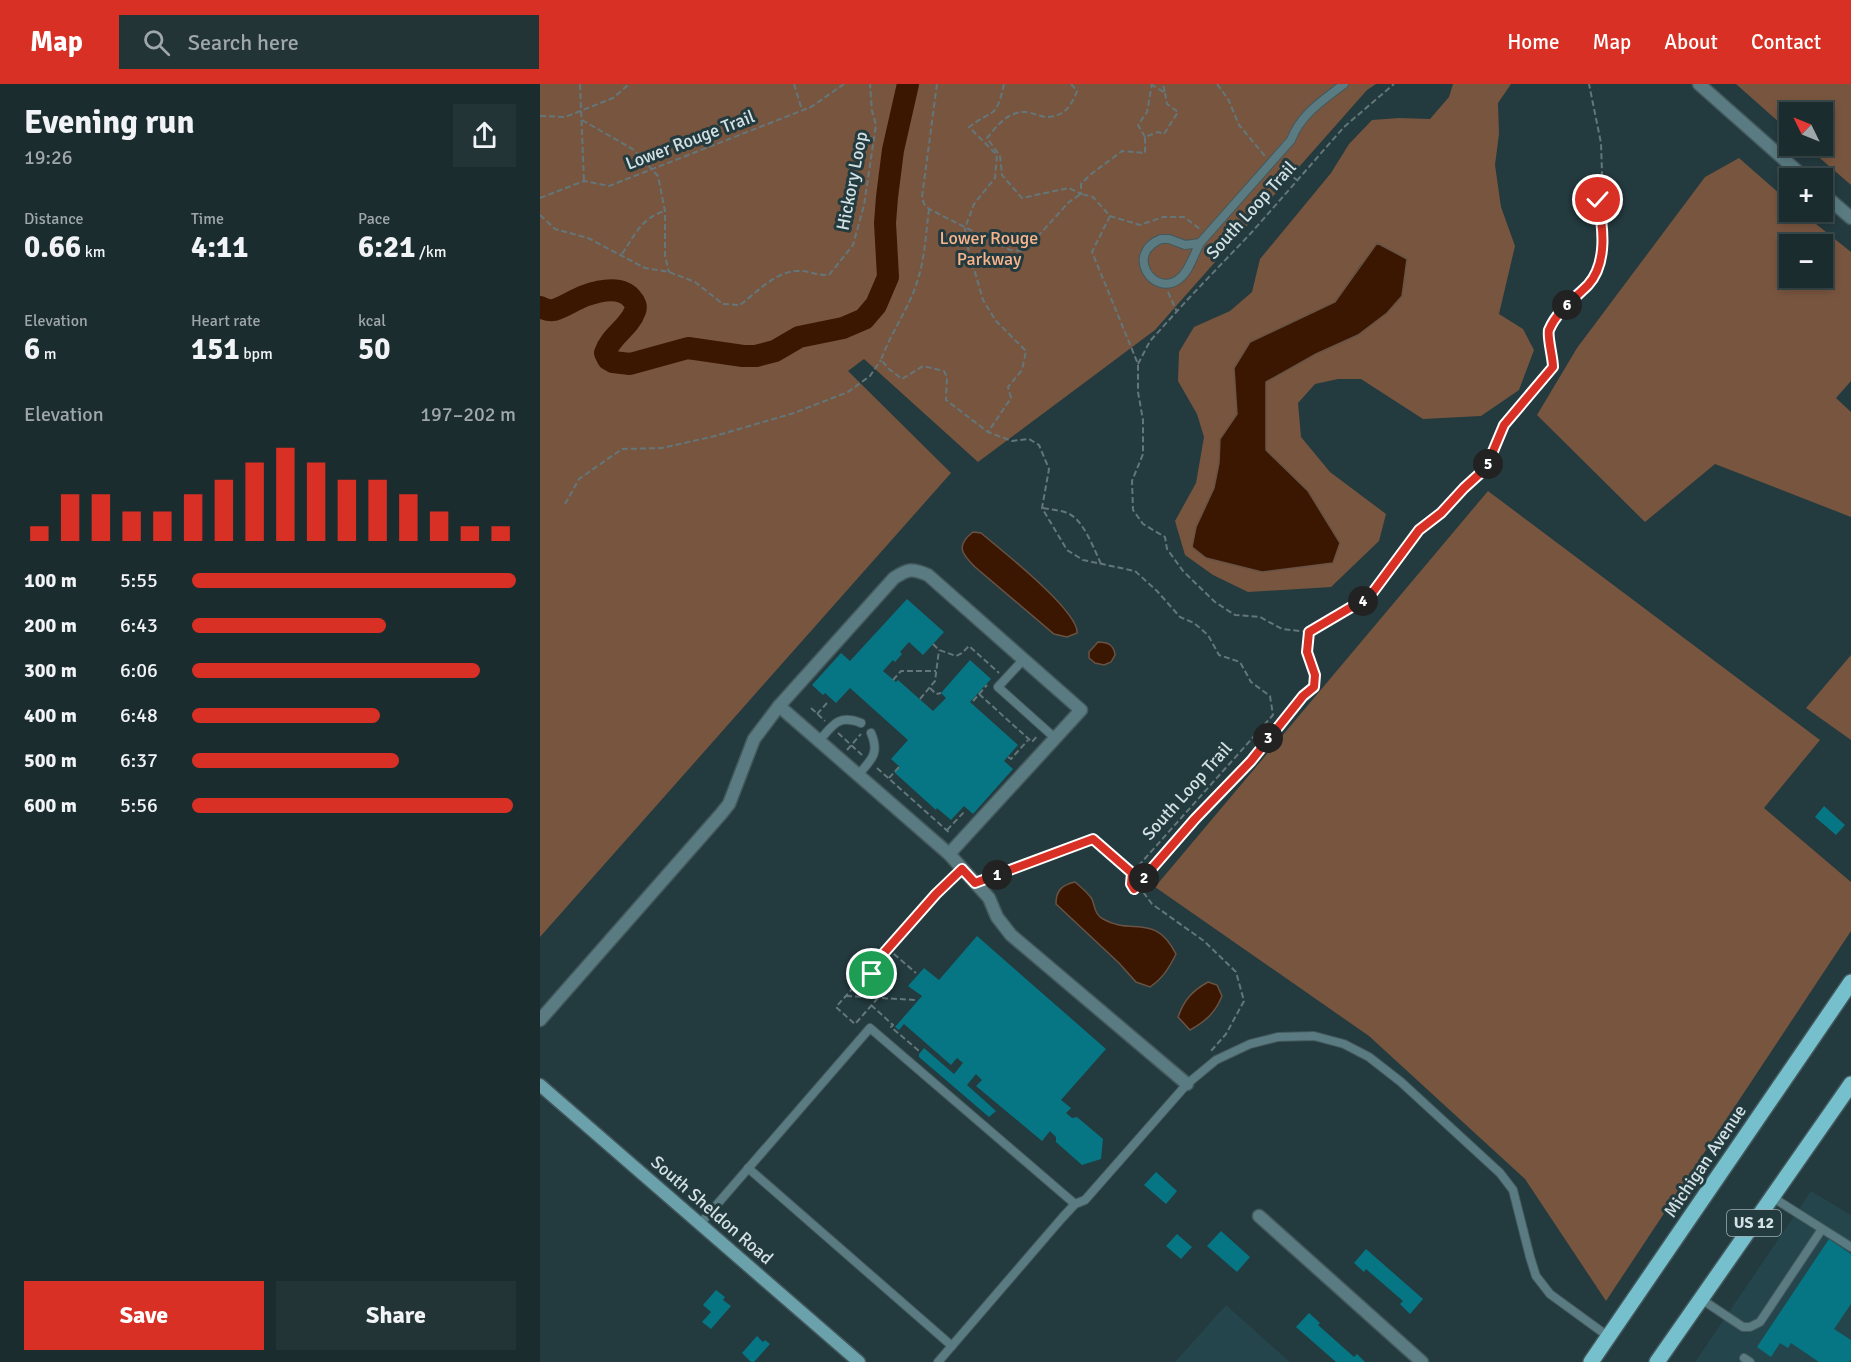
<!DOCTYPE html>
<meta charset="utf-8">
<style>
body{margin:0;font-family:Signika,sans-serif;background:#233436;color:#f1f3f6;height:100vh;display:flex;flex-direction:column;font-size:22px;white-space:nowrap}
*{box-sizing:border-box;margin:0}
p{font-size:20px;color:#9fa7aa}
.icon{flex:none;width:33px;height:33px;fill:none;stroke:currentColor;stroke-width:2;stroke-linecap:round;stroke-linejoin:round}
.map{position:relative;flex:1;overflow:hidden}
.panel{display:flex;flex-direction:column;background:#1a2c2e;width:540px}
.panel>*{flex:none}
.needle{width:39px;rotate:313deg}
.fabs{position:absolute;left:1239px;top:18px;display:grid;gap:12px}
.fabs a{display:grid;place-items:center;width:54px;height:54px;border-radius:0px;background:#1a2c2e;box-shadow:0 3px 9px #0003,0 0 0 2px #38484a;font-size:30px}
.pin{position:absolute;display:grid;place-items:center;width:51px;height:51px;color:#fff;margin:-26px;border:3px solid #fff;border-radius:50%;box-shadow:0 2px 6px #0007}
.km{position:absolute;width:30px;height:30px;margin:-15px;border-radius:50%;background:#222;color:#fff;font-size:16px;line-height:30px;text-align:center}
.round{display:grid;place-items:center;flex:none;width:63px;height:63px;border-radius:0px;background:#233436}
.summary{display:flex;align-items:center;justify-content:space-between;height:102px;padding:0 24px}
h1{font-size:33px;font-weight:700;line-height:45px}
.metrics{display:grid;grid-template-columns:repeat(3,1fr);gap:9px;height:102px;padding:6px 24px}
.metrics div{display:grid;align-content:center}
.metrics b{font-size:30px;font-weight:700}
.metrics small{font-size:16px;font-weight:400}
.metrics p{font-size:16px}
.chart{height:168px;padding:12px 24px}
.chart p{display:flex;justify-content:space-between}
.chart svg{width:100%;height:108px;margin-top:6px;stroke:#d93025;stroke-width:6}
.button{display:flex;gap:12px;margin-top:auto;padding:12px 24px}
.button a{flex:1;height:69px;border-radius:0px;background:#d93025;color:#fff;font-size:24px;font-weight:700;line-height:69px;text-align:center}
.button a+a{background:#233436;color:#f1f3f6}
ul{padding:0 24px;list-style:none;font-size:20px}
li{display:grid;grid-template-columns:96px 72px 1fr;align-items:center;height:45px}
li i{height:15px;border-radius:8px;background:#d93025}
header{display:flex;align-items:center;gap:36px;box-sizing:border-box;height:84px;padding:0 30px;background:#d93025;color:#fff}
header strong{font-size:28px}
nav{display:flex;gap:33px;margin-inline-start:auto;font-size:21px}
.search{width:420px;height:54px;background:#233436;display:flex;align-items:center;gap:15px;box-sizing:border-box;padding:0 21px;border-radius:0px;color:#9fa7aa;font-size:22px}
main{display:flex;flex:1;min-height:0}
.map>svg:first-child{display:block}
</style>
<header>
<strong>Map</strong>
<div class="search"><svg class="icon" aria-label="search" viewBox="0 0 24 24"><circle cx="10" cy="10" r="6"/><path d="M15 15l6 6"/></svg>Search here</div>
<nav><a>Home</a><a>Map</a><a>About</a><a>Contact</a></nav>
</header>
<main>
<section class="panel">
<div class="summary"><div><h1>Evening run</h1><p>19:26</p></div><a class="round"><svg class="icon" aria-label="share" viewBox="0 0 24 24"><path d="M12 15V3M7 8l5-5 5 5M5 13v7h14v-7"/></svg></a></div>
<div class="metrics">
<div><p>Distance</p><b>0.66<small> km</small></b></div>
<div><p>Time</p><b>4:11</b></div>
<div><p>Pace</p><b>6:21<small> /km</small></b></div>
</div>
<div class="metrics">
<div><p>Elevation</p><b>6<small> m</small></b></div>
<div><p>Heart rate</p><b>151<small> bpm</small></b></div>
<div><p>kcal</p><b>50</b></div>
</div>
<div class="chart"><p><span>Elevation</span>197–202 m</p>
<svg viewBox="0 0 160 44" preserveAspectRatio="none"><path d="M5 44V38M15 44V25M25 44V25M35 44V32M45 44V32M55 44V25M65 44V19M75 44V12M85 44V6M95 44V12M105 44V19M115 44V19M125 44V25M135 44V32M145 44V38M155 44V38"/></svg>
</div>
<ul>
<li><b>100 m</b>5:55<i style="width:100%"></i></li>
<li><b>200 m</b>6:43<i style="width:60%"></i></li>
<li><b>300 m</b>6:06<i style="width:89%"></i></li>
<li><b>400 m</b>6:48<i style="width:58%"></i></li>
<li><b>500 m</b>6:37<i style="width:64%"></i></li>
<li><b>600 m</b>5:56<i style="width:99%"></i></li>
</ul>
<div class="button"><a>Save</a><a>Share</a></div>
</section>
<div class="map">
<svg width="1311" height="1278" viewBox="0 0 1311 1278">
<rect width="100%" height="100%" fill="#233a3e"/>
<!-- built -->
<g fill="#24454b">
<polygon points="1271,1107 1311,1131 1311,1278 1155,1278"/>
<polygon points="686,1221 750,1278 635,1278"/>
</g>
<!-- green -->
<g fill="#78553f" fill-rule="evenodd">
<polygon points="0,0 836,0 827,6 615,246 438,378 324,275 308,287 411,389 0,853"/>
<path d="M 913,0 L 971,0 L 958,19 L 959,50 L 955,81 L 961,123 L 975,162 L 959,230 L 983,245 L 994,266 L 979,306 L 941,332 L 883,335 L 821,295 L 798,295 L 775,300 L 758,319 L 761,353 L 790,388 L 846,430 L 839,457 L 791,503 L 708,508 L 673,491 L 645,471 L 635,437 L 656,399 L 664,353 L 657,330 L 638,297 L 639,268 L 654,243 L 690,227 L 712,208 L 720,175 L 791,89 L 809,60 L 832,36 L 859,34 L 890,35 L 909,13 ZM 821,180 L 818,251 L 776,270 L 726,298 L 726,366 L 768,407 L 800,459 L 793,479 L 722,488 L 666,474 L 656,443 L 674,404 L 679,379 L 680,355 L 697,330 L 694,284 L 710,258 L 795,218 Z"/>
<polygon points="1196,0 1311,0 1311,101 1266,62 1282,62 1282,28 1250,28 1249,47"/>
<path d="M 1199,74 L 1249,118 L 1250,128 L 1261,128 L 1311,168 L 1311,297 L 1296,314 L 1311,328 L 1311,433 L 1175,380 L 1105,438 L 997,331 L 1037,264 L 1165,93 ZM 1250,160 L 1282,160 L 1282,194 L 1250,194 Z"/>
<polygon points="948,407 1280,656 1224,724 1311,798 1311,847 1066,1217 985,1095 829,952 615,803"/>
<polygon points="1311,571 1311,656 1266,624"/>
</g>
<!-- water -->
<g fill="#3b1600" stroke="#695344" stroke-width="1.5">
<polygon points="837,159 867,175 862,212 847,229 818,251 776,270 726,298 726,366 768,407 800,459 793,479 722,488 666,474 652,463 656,443 674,404 679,379 680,355 697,330 694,284 710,258 795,218"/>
<path d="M 433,448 L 441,449 C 460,465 539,527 537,549 L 527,553 L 514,550 L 435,483 C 422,470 415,462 433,448 Z"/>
<path d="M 558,558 C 568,558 574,561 575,571 L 571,578 L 564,581 L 555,579 L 549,574 L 549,568 Z"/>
<path d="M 535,798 C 541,803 548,809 552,815 C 555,823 555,831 563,835 C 592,852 615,828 636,870 C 629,884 623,894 610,903 L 596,898 L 579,879 L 516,820 C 516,806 522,801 535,798 Z"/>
<path d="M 668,898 L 677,901 L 682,912 C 675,929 666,937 650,946 L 638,933 C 644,916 652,907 668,898 Z"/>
</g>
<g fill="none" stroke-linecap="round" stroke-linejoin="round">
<!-- river -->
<path stroke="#3b1600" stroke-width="22" d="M 0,223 C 5,225 8,227 14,226 C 24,223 34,216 44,212 C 58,207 81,201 92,215 C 95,218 97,223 95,227 C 89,244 71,251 65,269 L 68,275 L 73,278 L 90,280 L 148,264 L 203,272 L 216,272 L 235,267 L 259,253 L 303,244 L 324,235 L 336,221 L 348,193 L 345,139 L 347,113 L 353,66 L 368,0"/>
</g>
<!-- building -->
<g fill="#077684">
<polygon points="367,515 404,548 383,571 369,558 360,568 362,570 355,578 353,576 343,587 356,598 358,596 393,627 406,614 401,609 430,576 451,595 430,618 478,661 464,677 473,685 433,730 424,722 411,736 397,724 396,726 354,688 360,683 351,675 368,656 310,604 296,619 285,609 283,611 272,601 301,569 310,577"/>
<polygon points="1284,722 1305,741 1296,751 1275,733"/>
<polygon points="437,852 566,965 521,1016 531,1024 526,1029 532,1034 537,1033 563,1055 561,1075 542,1081 516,1058 516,1053 510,1047 502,1057 436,1002 442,996 436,990 427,1001 456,1027 449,1033 379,973 379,970 384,964 414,990 423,979 417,974 411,981 364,940 359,946 355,943 382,912 368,902 384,884 399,896"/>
<polygon points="616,1088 637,1107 626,1120 604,1101"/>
<polygon points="681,1147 710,1173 697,1188 667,1162"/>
<polygon points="637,1150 652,1163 641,1175 626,1162"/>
<polygon points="1289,1155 1311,1170 1311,1220 1294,1245 1311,1256 1311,1275 1309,1278 1279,1278 1251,1259 1248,1264 1240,1259 1231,1273 1217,1263"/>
<polygon points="826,1165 883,1215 870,1230 860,1220 863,1217 826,1185 824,1188 814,1179"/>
<polygon points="176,1206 185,1213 183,1216 191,1222 171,1245 162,1238 171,1228 163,1221"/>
<polygon points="769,1229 780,1239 778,1241 814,1273 817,1270 825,1278 796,1278 756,1243"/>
<polygon points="217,1252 223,1258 225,1256 230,1260 214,1278 211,1278 202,1269"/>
</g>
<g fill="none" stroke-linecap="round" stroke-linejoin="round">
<!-- lane casing -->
<g stroke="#43585c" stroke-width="10">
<g id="lane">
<path d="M 621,155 L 629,155 L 645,161 L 660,159 C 654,170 649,188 639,195 C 614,214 584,170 621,155 Z"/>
<path d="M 660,159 L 751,56 C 761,30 782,17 804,0"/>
<polyline points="484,575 458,603 515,654"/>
<path d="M 279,657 C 293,641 298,630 321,639"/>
<path d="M 318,691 C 331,676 340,670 331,649"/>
<polyline points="208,1084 412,1262"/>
<polyline points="1232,1113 1311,1163"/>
<polyline points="160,1140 330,944 535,1120"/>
<polyline points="1161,1215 1203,1243 1210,1243 1220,1238 1282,1145"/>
<polyline points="1204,1274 1210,1278"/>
<polyline points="398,1278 522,1134 535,1120 545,1116 647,1000 676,976 710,960 738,953 774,952 804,960 829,973 861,998 960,1089 973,1106 990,1173 996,1192 1010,1210 1069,1253"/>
</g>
</g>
<!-- street casing -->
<g stroke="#43585c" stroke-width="15">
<g id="street">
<polyline points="1159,0 1265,94"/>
<polyline points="1282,109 1311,134"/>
<polyline points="239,622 409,770"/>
<path d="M 0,936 L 181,730 L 189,720 L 214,655 L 239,622 L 354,494 C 368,485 372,484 388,491 L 541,626 L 409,770 L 449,814 L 457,833 L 471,851 L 647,1000"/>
<polyline points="719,1132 882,1278"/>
</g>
</g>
<!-- secondary casing -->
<g stroke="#43585c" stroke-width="15">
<polyline id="secondary" points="0,1001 319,1278"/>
</g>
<!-- primary casing -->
<g stroke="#43585c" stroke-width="18">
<g id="primary">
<polyline points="1051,1278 1311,898"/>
<polyline points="1117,1278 1311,1000"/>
</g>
</g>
<!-- path -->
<g stroke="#63767a" stroke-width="2" stroke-dasharray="6 3" stroke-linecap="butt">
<polyline points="40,0 44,97"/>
<polyline points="254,0 262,26"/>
<polyline points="397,0 382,113 384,120 389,125 470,166 480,167 488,163 529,118 541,110 553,113 570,132 600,141 623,133 644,133 660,145"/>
<path d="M 464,0 C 456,36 454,24 429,43 L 457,71 L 455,94 L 434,120 L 425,144 L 426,157 L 443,216 L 456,237 L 486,267 L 482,286 L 468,303 L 471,314 L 448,348 L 472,357 L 489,355 L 499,361 L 509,385 L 502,424 L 527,466 L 543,476 L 595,487 L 617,507 L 640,533 L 654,539 L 668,551 L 679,571 L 700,578 L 711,598 L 730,612 L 733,631 L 592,789 L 591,800 L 594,805 L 655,735 L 711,677 L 763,612 L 774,603 L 775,591 L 767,568 L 769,548 L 830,512 L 879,446 L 901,429 L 924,403 L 946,384 L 964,341 L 1013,283 L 1008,249 L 1021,226 L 1050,199 L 1059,181 L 1063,147 L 1058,116 L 1062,88 L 1061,59 L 1049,0"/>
<path d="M 531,0 L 537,7 C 532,21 524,33 507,33 C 500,33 492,28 484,28 C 467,28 457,42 447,54 L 460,72 L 462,91 L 482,114 L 529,104 L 541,110 L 541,100 L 550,91 L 582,67 L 605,69 L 605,53 L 618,48 L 624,50 L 638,28 L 627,20 L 625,9"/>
<polyline points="611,0 625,9 623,0"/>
<polyline points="677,0 688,15 699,41 725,72"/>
<polyline points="0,32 25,33 73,14 89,0"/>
<polyline points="42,36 94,66 118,92 125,127 125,172 129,188"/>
<polyline points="605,53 598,41 607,28 612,0"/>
<polyline points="739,83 757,96"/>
<polyline points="0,114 44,97 69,102 271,23 304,0"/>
<path d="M 389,125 C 386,148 385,173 378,195 C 370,223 351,248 341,276 L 349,285 L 362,295 L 383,282 L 404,287 L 407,293 L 406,316 L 448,348"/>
<path d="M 0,131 L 15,145 L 48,154 L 105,184 L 129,188 L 155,198 L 183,220 L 200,221 C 216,209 235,188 256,187 C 268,186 277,192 289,191 L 313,161 L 324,121 L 336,41 L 332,27 L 330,0"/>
<polyline points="570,132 552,168 598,280 598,308 603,336 603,370 592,397 593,426 603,440 625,453 627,465 643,487 675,518 695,531 720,533 742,545 769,548"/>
<path d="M 82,170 C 95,151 101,134 125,127"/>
<polyline points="628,208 637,228"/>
<polyline points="598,280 610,257 649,214 712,148 804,43 854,0"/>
<polyline points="25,420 39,395 82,365 122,364 175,352 254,329 308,308 330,292 341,276"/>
<path d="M 503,424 C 511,426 524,426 531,431 C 544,438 555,467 561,480"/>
<polyline points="393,560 399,566 416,572 422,569 429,562 459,589"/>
<polyline points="353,596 361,587 396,587"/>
<polyline points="390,604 396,610 401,609"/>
<polyline points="439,610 492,658 498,651"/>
<polyline points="380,615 395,597 399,566"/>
<polyline points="433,617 447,601"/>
<polyline points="271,624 285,637"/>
<polyline points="277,630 287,619"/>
<polyline points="298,649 322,671"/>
<polyline points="307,666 321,650"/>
<polyline points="468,673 471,675 488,656"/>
<polyline points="337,684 411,750"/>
<polyline points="349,694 359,683"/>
<polyline points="407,746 425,727"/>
<polyline points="447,795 553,755 592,789"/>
<polyline points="598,801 612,820 664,857 696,888 704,917 686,950 671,967"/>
<polyline points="347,864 376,889"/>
<polyline points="306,912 376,916"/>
<polyline points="338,914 315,940 296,923 414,791"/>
<polyline points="331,921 353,941 351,943 379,967"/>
</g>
<!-- lane -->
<use href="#lane" stroke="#597b81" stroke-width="8"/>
<!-- street -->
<use href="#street" stroke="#597b81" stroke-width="12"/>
<!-- secondary -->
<use href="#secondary" stroke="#6aa1ab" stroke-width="12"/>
<!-- primary -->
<use href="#primary" stroke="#76bfcc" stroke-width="15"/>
</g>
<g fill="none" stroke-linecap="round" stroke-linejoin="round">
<!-- route casing -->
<g stroke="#fff" stroke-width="12">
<path id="route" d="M 332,890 L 328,887 L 396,810 L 422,785 L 435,799 L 553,755 L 592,789 L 591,800 L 594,805 L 655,735 L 711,677 L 763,612 L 774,603 L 775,591 L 767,568 L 769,548 L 830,512 L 879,446 L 901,429 L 924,404 L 946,384 L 964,341 L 1013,283 C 1013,274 1007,252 1009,246 C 1017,227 1034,215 1048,201 C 1068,179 1063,143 1058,116"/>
</g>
<!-- route -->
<use href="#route" stroke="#d93025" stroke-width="8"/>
</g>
<g text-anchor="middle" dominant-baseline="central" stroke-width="6" stroke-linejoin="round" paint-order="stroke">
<!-- shield labels -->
<rect fill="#233a3e" stroke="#9eafb2" stroke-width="1.5" x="1187" y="1126" width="54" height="26" rx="4.5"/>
<g font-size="16" font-weight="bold" fill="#d3e1e4">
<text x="1214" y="1139">US 12</text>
</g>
<!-- street labels -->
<g font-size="18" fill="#d3e1e4" stroke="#233a3e">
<text transform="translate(150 56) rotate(-21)">Lower Rouge Trail</text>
<text transform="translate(312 97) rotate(-79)">Hickory Loop</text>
<text transform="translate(711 126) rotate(-48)">South Loop Trail</text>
<text transform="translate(647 707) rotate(-48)">South Loop Trail</text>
<text transform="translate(1165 1077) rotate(-56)">Michigan Avenue</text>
<text transform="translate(172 1126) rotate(41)">South Sheldon Road</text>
</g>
<!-- park labels -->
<g font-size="18" fill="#f8b58d" stroke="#233a3e">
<text x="449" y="154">Lower Rouge<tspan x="449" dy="21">Parkway</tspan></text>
</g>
</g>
</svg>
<div class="fabs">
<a><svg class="needle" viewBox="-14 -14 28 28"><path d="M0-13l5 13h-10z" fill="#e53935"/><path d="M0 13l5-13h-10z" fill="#9fa7aa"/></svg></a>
<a>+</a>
<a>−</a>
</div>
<div class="pin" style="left:332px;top:890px;background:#1e9e55"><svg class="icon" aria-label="arrive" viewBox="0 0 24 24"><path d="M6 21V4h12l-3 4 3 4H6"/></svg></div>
<div class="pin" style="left:1058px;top:116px;background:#d93025"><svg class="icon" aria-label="check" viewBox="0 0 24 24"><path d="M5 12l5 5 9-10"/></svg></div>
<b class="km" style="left:457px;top:791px">1</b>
<b class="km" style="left:604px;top:794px">2</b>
<b class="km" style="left:728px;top:654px">3</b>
<b class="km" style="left:823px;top:517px">4</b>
<b class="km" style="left:948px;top:380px">5</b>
<b class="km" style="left:1027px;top:221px">6</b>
</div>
</main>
